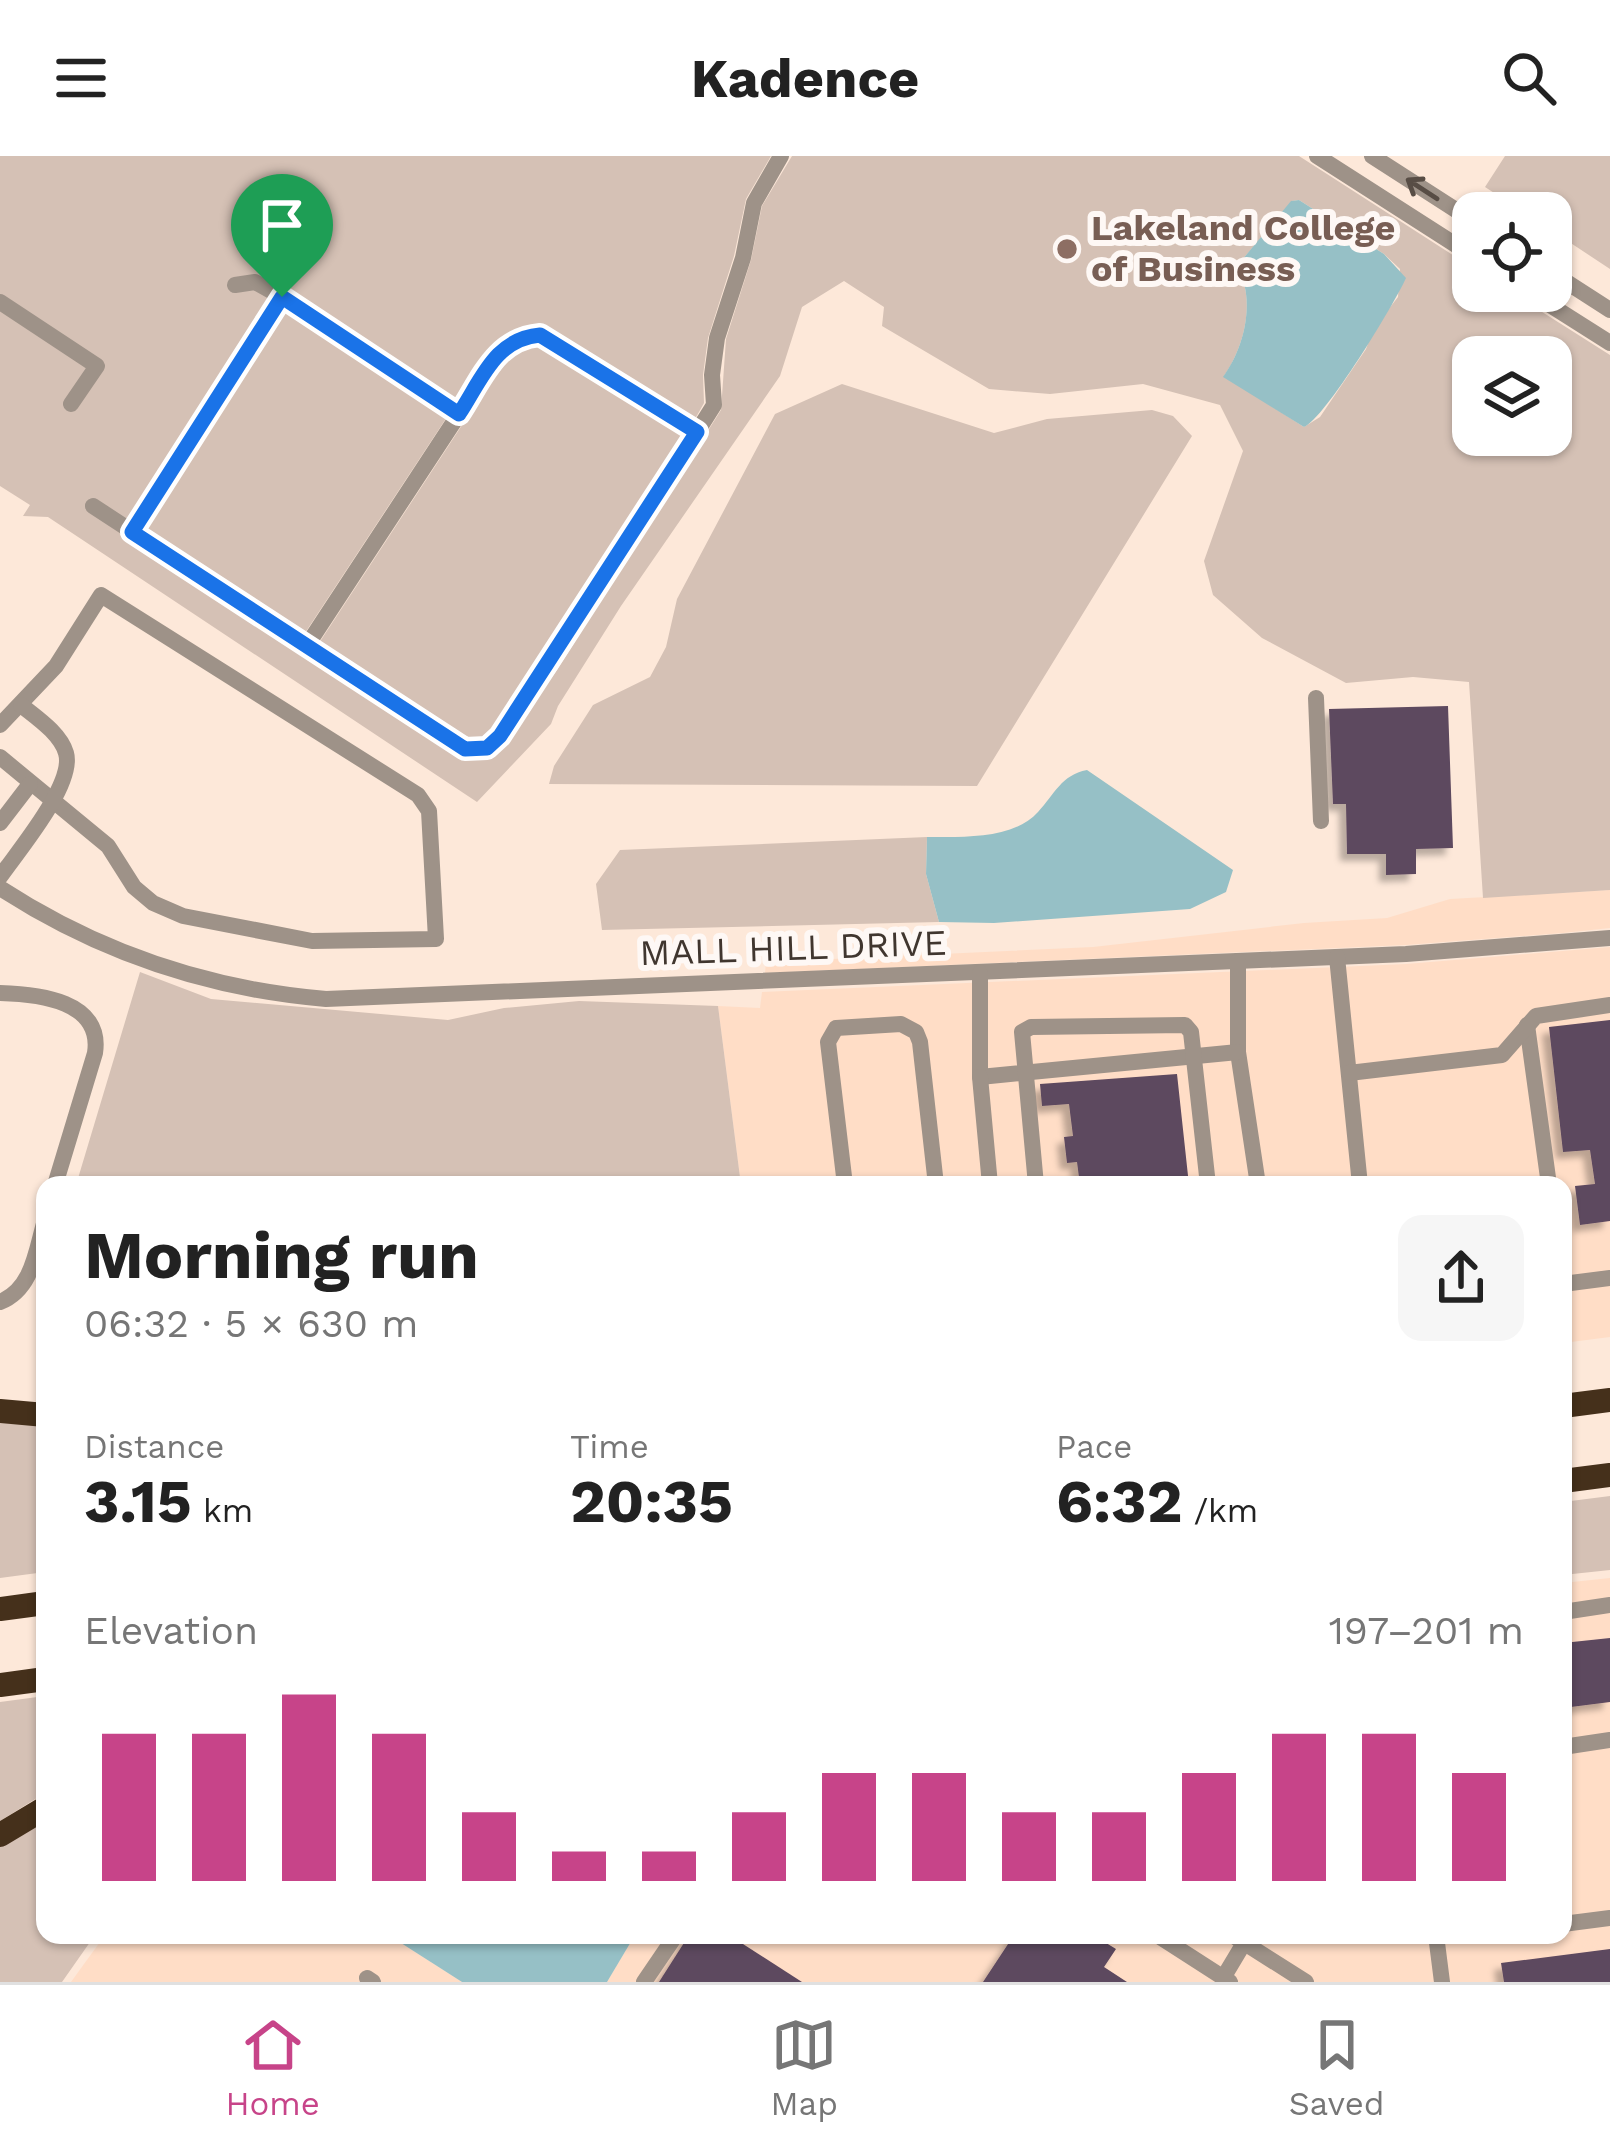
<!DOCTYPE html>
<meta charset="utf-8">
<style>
body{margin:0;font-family:"Work Sans",sans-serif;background:#f6f6f6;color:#222;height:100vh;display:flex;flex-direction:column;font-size:45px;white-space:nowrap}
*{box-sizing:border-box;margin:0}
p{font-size:39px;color:#767676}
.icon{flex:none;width:66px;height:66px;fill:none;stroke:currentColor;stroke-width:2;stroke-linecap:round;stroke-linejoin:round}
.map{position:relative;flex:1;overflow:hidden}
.side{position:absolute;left:36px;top:1020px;width:1536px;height:768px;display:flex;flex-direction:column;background:#fff;border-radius:24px;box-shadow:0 3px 9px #0004}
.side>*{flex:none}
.controls{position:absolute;left:1452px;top:36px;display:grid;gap:24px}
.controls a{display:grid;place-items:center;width:120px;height:120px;border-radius:24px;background:#fff;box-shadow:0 3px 9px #0004;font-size:60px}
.pin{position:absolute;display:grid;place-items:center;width:102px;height:102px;color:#fff;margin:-123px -51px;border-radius:50% 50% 50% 0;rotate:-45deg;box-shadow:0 0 12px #0007}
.pin .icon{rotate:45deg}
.round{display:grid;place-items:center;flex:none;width:126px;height:126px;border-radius:24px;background:#f6f6f6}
.summary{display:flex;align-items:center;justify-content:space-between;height:204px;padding:0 48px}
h1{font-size:66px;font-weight:700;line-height:90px}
.metrics{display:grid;grid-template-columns:repeat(3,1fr);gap:18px;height:204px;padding:12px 48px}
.metrics div{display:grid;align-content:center}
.metrics b{font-size:60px;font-weight:700}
.metrics small{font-size:33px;font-weight:400}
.metrics p{font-size:33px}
.chart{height:336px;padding:24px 48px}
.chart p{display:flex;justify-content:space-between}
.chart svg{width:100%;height:216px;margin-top:12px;stroke:#c74489;stroke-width:6}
header{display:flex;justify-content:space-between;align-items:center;height:156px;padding:0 48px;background:#fff;font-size:54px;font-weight:700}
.tabs{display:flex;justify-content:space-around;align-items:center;height:168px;border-top:3px solid #e0e0e0;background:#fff;font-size:33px;color:#767676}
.tabs a{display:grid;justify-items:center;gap:6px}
.tabs .selected{color:#c74489}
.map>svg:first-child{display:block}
</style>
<header><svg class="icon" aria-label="menu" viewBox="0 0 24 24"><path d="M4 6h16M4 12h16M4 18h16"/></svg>Kadence<svg class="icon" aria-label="search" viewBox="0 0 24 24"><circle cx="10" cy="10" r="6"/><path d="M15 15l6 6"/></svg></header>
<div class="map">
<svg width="1610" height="1826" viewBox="0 0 1610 1826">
<defs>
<filter id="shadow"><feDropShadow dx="-7" dy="7" stdDeviation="3" flood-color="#0004"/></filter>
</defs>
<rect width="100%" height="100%" fill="#fde8d9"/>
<!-- built -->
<g fill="#ffddc6">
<polygon points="1610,734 1610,772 1563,777 1406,789 765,817 766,806 1093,791 1304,767 1387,762 1450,743"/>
<polygon points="1610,791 1610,1181 1563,1187 1563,1029 741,1029 718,850 760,852 762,836 1406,808"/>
<polygon points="1610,1422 1610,1826 607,1826 635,1779 1563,1779 1563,1427"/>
<polygon points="105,1779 400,1779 401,1787 462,1826 71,1826"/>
</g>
<!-- green -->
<g fill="#d5c1b5" fill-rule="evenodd">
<path d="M 0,0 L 771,0 L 746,43 L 734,100 L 708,182 L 703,219 L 704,247 L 695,263 L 540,169 C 492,174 482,208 457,245 L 280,128 L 120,379 L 465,603 L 486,602 L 507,585 L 557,514 L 721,254 L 726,183 L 751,104 L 762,50 L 792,0 L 1299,0 L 1473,112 L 1473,135 L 1509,135 L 1610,199 L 1610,734 L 1483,742 L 1469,526 L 1413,521 L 1346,527 L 1262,482 L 1213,439 L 1204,405 L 1243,295 L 1220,249 L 1143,228 L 1050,238 L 989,233 L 882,170 L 884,151 L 844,125 L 802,151 L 780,220 L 621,450 L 558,550 L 551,568 L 477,646 L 48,361 L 23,360 L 30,349 L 0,330 ZM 1299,44 L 1384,98 L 1400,113 L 1398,141 L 1374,172 L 1366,193 L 1320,261 L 1304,271 L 1224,220 C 1245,190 1256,143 1237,110 L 1292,45 ZM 1473,201 L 1551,201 L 1551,279 L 1473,279 Z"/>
<polygon points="1505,0 1610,0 1610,113 1551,74 1551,57 1525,57 1485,31"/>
<polygon points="284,154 447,261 305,477 145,372"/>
<polygon points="537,188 684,280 493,575 484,583 468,584 319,487 508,199 520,190"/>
<polygon points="842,228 994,277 1047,263 1152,254 1173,260 1192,280 977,630 549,628 554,610 593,549 650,521 666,491 677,443 775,258"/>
<polygon points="927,681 926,718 939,766 602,774 596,728 620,694"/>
<polygon points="140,816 211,843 448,864 504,852 579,845 718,850 741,1029 76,1029"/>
<polygon points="0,1263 45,1264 45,1416 0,1422"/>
<polygon points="1610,1340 1610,1414 1563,1419 1563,1346"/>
<polygon points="45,1540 45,1637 0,1665 0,1546"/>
<polygon points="45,1660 45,1779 95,1779 62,1826 0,1826 0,1689"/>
</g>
<!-- water -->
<g fill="#96c0c6">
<path d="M 1299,44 L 1384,98 L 1406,122 C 1395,147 1325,263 1304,271 L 1223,221 C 1245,191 1256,143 1237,110 L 1291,45 Z"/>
<path d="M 1087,614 L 1233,714 L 1226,736 L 1190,753 L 994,767 L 939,766 L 926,718 L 927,681 C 961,681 1013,684 1038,656 C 1055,638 1061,619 1087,614 Z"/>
<polygon points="400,1779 635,1779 607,1826 462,1826 401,1787"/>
</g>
<!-- building -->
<g fill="#5d485e" filter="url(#shadow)">
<polygon points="1448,550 1453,692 1416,693 1416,718 1386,719 1386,698 1347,698 1346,648 1333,648 1329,553"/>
<polygon points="1610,864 1610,1065 1580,1069 1575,1030 1595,1028 1590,994 1563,996 1549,871"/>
<polygon points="1177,918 1189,1029 1080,1029 1077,1006 1067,1007 1064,981 1073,980 1069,948 1042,950 1040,928"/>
<polygon points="1610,1482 1610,1546 1563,1552 1563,1487"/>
<polygon points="689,1779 729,1779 802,1826 659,1826"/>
<polygon points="1014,1779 1093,1779 1116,1793 1104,1811 1127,1826 983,1826"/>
<polygon points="1610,1793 1610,1826 1504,1826 1501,1807"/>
</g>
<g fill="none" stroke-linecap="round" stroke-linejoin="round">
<!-- minor -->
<g stroke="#9e9288" stroke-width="16">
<polyline points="1317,0 1473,100"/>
<polyline points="1372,0 1473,65"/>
<polyline points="1551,116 1610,154"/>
<polyline points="1528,135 1610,187"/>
<polyline points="0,146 97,210 71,248"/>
<polyline points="697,276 714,249 712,219 717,182 743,102 754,47 781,0"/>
<path d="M 93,350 L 465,593 L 487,592 L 499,581 L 697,276 L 540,179 C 495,183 482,223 459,258 L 282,141 L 255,126 L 235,129"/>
<polyline points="132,376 282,141"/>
<polyline points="306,491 459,258"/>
<polyline points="1316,542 1321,665"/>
<polyline points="0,569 56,510 101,439 418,639 429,655 436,783 312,785 183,760 153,747 134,731 108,690 0,601"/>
<polyline points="0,667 30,628"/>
<path d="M 0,721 C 18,695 75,628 66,597 C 60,577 37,562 21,549"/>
<path d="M 0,732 C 100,797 207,833 326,843 L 1406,798 L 1610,782"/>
<polyline points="1337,801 1360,1029"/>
<polyline points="1238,805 1238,896 1258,1029"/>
<polyline points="980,817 980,921 1238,896"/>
<path d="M 0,837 C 39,838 103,845 95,897 L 55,1029"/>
<polyline points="1527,869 1549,1029"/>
<polyline points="1349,917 1502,899 1536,860 1610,849"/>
<polyline points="980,921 990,1029"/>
<polyline points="845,1029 828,886 836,872 901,868 916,876 920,886 936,1029"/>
<polyline points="1036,1029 1022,876 1031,871 1185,869 1191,876 1208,1029"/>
<polyline points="1563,1128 1610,1122"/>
<path d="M 0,1146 C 33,1133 36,1094 45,1064"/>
<polyline points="1563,1456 1610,1449"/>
<polyline points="1563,1591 1610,1584"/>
<polyline points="1563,1768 1610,1762"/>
<polyline points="1157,1779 1230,1826"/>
<polyline points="1232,1779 1306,1826"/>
<polyline points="1436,1779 1442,1826"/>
<polyline points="367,1822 373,1826"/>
<polyline points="1223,1822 1244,1787"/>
<polyline points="644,1826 676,1779"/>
</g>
<!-- highway -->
<g stroke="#45301b" stroke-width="24">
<polyline points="1563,1250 1610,1244"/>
<polyline points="0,1255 45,1259"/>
<polyline points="1563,1325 1610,1319"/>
<polyline points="0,1453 45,1447"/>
<polyline points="0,1529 45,1523"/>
<polyline points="0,1679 45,1652"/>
</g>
</g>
<!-- one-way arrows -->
<defs><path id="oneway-shaft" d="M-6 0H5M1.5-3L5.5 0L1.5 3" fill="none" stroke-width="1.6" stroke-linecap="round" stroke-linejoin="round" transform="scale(3)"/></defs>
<use stroke="#584d45" href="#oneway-shaft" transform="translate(1422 33) rotate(-147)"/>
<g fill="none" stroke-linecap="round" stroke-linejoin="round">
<!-- route casing -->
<g stroke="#fff" stroke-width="24">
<path id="route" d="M 282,141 L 459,258 C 482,223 495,183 540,179 L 697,276 L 500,580 L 487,592 L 465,593 L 132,376 Z"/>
</g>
<!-- route -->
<use href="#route" stroke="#1a73e8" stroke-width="15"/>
</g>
<!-- markers -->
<circle fill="#8d6e63" stroke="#fef8f5" stroke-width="4.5" cx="1067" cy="93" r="12"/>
<g text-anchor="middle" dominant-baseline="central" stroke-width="12" stroke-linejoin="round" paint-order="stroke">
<!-- education labels -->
<g font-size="36" font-weight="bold" fill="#785e54" stroke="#fef8f5" text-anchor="start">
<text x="1091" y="72">Lakeland College<tspan x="1091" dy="41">of Business</tspan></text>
</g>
<!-- street labels -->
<g font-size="36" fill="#40362f" stroke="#fef8f5">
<text transform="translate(793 792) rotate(-2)">MALL HILL DRIVE</text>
</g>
</g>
</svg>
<div class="controls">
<a><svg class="icon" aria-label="locate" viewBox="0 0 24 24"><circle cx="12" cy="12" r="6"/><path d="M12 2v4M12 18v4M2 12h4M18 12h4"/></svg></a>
<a><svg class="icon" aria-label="layers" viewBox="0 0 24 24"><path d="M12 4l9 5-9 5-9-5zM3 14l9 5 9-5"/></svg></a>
</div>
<div class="pin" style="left:282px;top:141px;background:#1e9e55"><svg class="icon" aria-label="arrive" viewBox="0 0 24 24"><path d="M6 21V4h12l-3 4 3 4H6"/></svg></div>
<section class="side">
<div class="summary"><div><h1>Morning run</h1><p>06:32 · 5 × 630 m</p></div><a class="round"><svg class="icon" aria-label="share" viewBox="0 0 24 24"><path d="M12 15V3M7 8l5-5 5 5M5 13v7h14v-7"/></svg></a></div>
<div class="metrics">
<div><p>Distance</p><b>3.15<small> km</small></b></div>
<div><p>Time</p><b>20:35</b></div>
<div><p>Pace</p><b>6:32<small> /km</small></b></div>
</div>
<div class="chart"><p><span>Elevation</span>197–201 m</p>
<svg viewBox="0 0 160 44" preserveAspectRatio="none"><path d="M5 44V14M15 44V14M25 44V6M35 44V14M45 44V30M55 44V38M65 44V38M75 44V30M85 44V22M95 44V22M105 44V30M115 44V30M125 44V22M135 44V14M145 44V14M155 44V22"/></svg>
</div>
</section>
</div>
<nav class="tabs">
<a class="selected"><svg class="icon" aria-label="home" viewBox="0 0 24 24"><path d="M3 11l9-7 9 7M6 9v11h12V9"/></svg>Home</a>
<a><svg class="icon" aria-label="map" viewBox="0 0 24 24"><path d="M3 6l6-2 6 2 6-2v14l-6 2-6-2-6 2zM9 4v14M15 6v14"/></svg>Map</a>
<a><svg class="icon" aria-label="saved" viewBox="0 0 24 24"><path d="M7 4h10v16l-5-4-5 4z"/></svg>Saved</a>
</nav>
